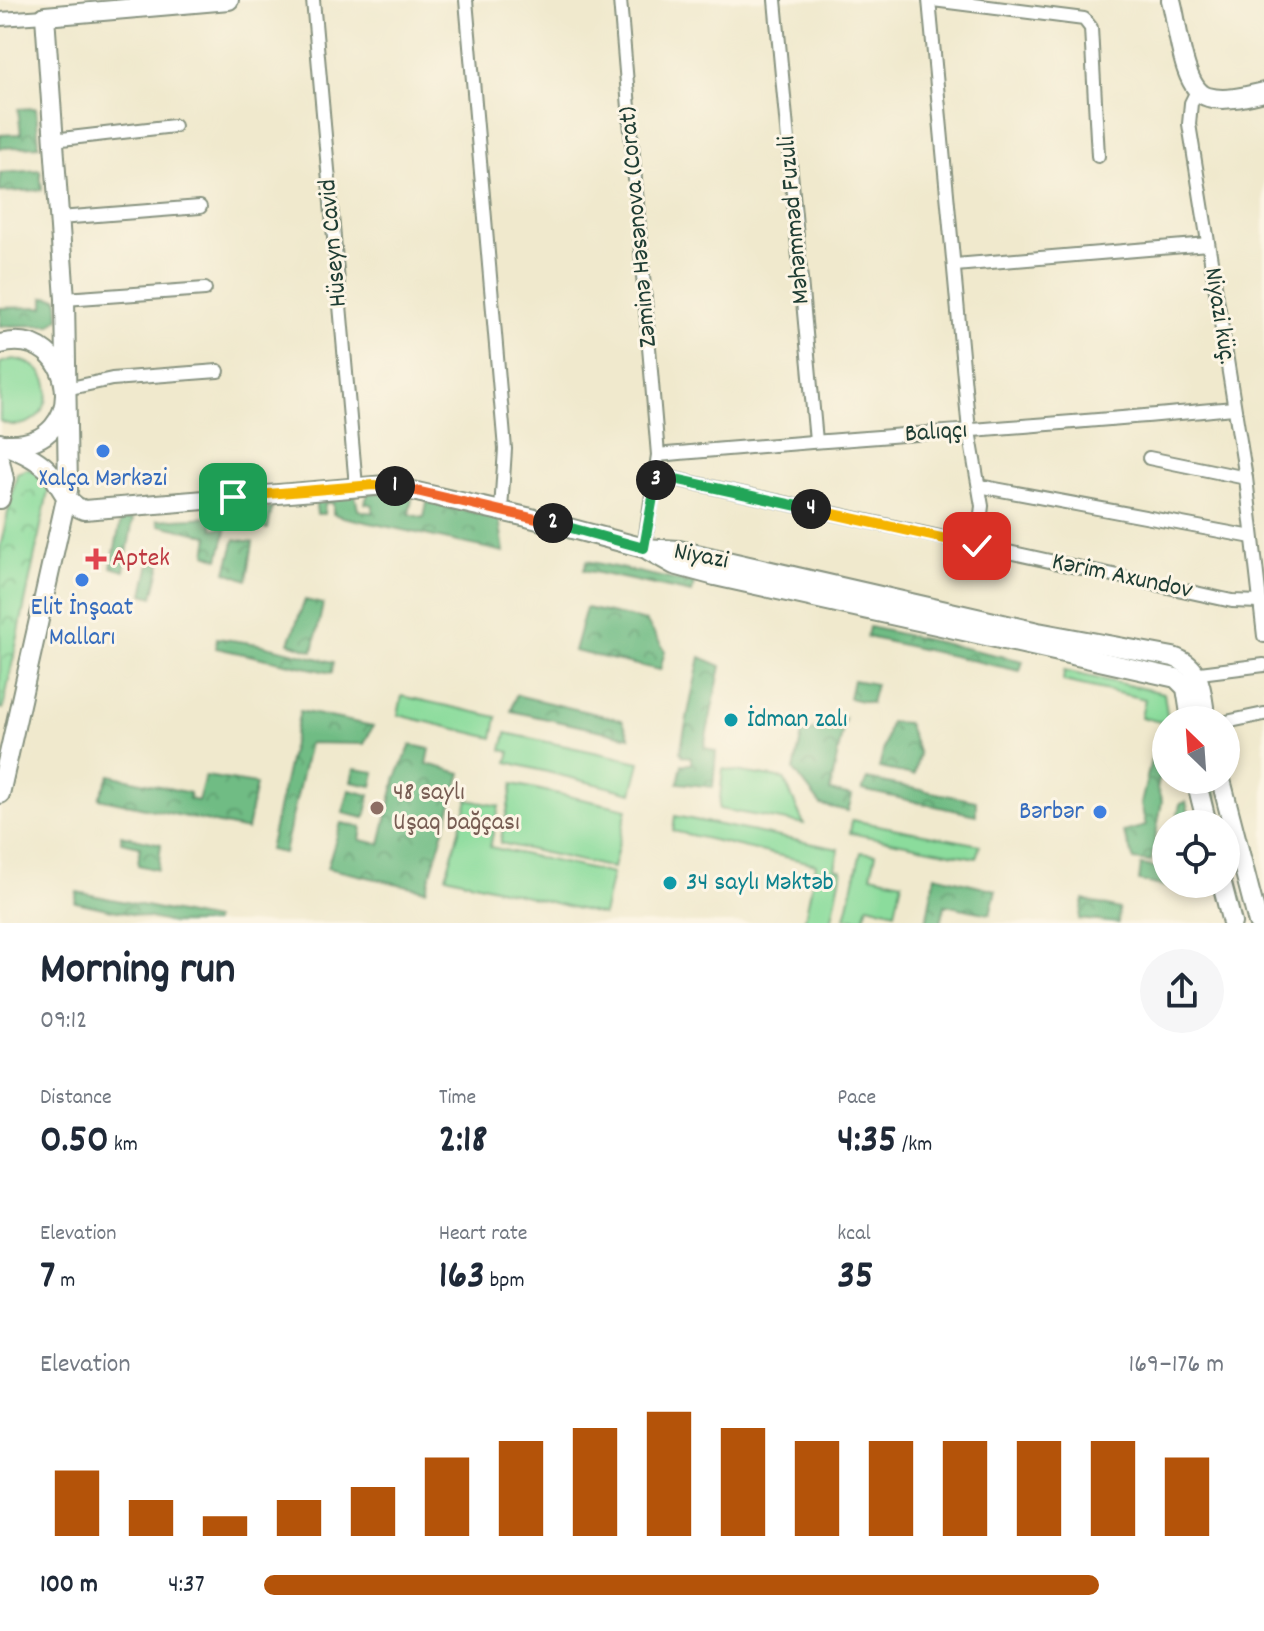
<!DOCTYPE html>
<meta charset="utf-8">
<style>
body{margin:0;font-family:Dekko,sans-serif;background:#f6f6f7;color:#1f2937;height:100vh;display:flex;flex-direction:column;font-size:30px;white-space:nowrap}
*{box-sizing:border-box;margin:0}
p{font-size:26px;color:#747a83}
.icon{flex:none;width:44px;height:44px;fill:none;stroke:currentColor;stroke-width:2;stroke-linecap:round;stroke-linejoin:round}
.map{position:relative;height:923px;overflow:hidden}
.panel{display:flex;flex-direction:column;background:#fff;flex:1}
.panel>*{flex:none}
.needle{width:52px;rotate:335deg}
.controls{position:absolute;left:1152px;top:706px;display:grid;gap:16px}
.controls a{display:grid;place-items:center;width:88px;height:88px;border-radius:50%;background:#fff;box-shadow:0 4px 12px #0003;font-size:40px}
.pin{position:absolute;display:grid;place-items:center;width:68px;height:68px;color:#fff;margin:-34px;border-radius:16px;box-shadow:0 4px 12px #0006}
.km{position:absolute;width:40px;height:40px;margin:-20px;border-radius:50%;background:#222;color:#fff;font-size:22px;line-height:40px;text-align:center}
.round{display:grid;place-items:center;flex:none;width:84px;height:84px;border-radius:42px;background:#f6f6f7}
.head{display:flex;align-items:center;justify-content:space-between;height:136px;padding:0 40px}
h1{font-size:44px;font-weight:700;line-height:60px}
.figures{display:grid;grid-template-columns:repeat(3,1fr);gap:12px;height:136px;padding:8px 40px}
.figures div{display:grid;align-content:center}
.figures b{font-size:40px;font-weight:700}
.figures small{font-size:22px;font-weight:400}
.figures p{font-size:22px}
.chart{height:224px;padding:16px 40px}
.chart p{display:flex;justify-content:space-between}
.chart svg{width:100%;height:144px;margin-top:8px;stroke:#b45309;stroke-width:6}
ul{padding:0 40px;list-style:none;font-size:26px}
li{display:grid;grid-template-columns:128px 96px 1fr;align-items:center;height:60px}
li i{height:20px;border-radius:10px;background:#b45309}
.map>svg:first-child{display:block}
</style>
<div class="map">
<svg width="1264" height="923" viewBox="0 0 1264 923">
<defs>
<pattern id="forest-crowns" width="20" height="18" patternUnits="userSpaceOnUse" patternTransform="scale(2)"><rect width="20" height="18" fill="#70bc84"/><path d="M2 6a3 3 0 1 1 6 0M12 15a3 3 0 1 1 6 0" fill="none" stroke="#5b9a6d"/></pattern>
<pattern id="park-crowns" width="20" height="18" patternUnits="userSpaceOnUse" patternTransform="scale(2)"><rect width="20" height="18" fill="#8bdc9c"/><path d="M2 6a3 3 0 1 1 6 0M12 15a3 3 0 1 1 6 0" fill="none" stroke="#71b480"/></pattern>
</defs>
<rect width="100%" height="100%" fill="#fcf5e5"/>
<filter id="ink" filterUnits="userSpaceOnUse"><feTurbulence type="fractalNoise" baseFrequency=".0125" numOctaves="2"/><feDisplacementMap in="SourceGraphic" scale="16" xChannelSelector="R" yChannelSelector="G"/><feConvolveMatrix kernelMatrix="1 2 1 2 8 2 1 2 1" color-interpolation-filters="sRGB"/></filter>
<filter id="wash" filterUnits="userSpaceOnUse"><feTurbulence type="fractalNoise" baseFrequency=".006" numOctaves="4" result="noise"/><feDisplacementMap in="SourceGraphic" scale="32" xChannelSelector="R" yChannelSelector="G"/><feGaussianBlur stdDeviation="1.8" result="paint"/><feColorMatrix in="noise" values="0 0 0 0 0 0 0 0 0 0 0 0 0 0 0 0 0 1.4 0 .05"/><feComposite in="paint" operator="in"/></filter>
<g filter="url(#wash)">
<rect width="100%" height="100%" fill="#f0e9cd"/>
<!-- grass -->
<g fill="#8bdc9c" stroke="#558c68" stroke-width="2">
<path d="M 13,359 C 73,367 46,443 0,421 L 0,363 Z"/>
<polygon points="1064,671 1164,693 1168,720 1160,722 1141,717 1145,699 1063,681"/>
<polygon points="402,696 497,717 493,738 398,715"/>
<polygon points="506,733 640,762 632,793 507,762 510,752 502,750"/>
<polygon points="723,769 784,779 804,824 719,809"/>
<polygon points="513,784 627,809 613,868 500,843"/>
<polygon points="468,800 499,806 490,847 612,874 603,915 446,876"/>
<polygon points="675,816 839,849 835,868 842,870 831,923 804,923 816,864 673,831"/>
<polygon points="852,820 980,845 976,858 850,833"/>
<polygon points="861,852 876,854 871,875 902,882 895,912 868,905 864,919 845,918"/>
</g>
<!-- forest -->
<g fill="url(#forest-crowns)" stroke="#487c5c" stroke-width="2">
<polygon points="36,108 39,146 0,148 0,135 21,134 18,109"/>
<polygon points="40,170 42,190 0,192 0,173"/>
<polygon points="44,297 58,298 59,318 51,325 0,326 0,308 44,307"/>
<polygon points="368,493 387,493 412,499 409,514 424,518 427,502 499,518 504,552 343,517 333,514 333,503 325,503 324,514 317,514 315,499 355,494 358,510 372,513 373,505 365,503"/>
<polygon points="272,508 268,529 240,528 240,511"/>
<polygon points="211,517 213,529 227,527 219,559 206,554 209,536 159,525 157,520"/>
<polygon points="133,519 124,571 111,567 121,520"/>
<polygon points="235,539 253,542 247,580 226,572"/>
<polygon points="151,559 161,564 153,597 143,594"/>
<polygon points="587,561 694,584 692,593 584,570"/>
<polygon points="305,600 323,604 313,651 289,643"/>
<polygon points="586,608 646,621 665,651 660,670 574,651"/>
<polygon points="869,627 1023,661 1020,671 867,637"/>
<polygon points="217,638 258,644 333,662 332,673 216,648"/>
<polygon points="700,657 721,666 704,747 716,752 713,787 678,783 682,764 691,764 691,757 683,756 680,752"/>
<polygon points="853,680 876,684 871,703 849,698"/>
<polygon points="516,695 622,720 630,737 511,711"/>
<polygon points="300,711 373,726 364,744 309,743 284,853 269,850"/>
<polygon points="845,718 830,791 852,796 848,811 821,805 794,770 802,734"/>
<polygon points="890,722 907,723 919,754 914,775 879,768"/>
<polygon points="1157,733 1166,749 1157,789 1162,801 1151,862 1134,860 1123,832 1146,826 1141,804"/>
<polygon points="411,745 430,749 427,764 461,773 426,890 327,868 341,823 362,827 360,840 380,844 396,777"/>
<polygon points="354,769 375,772 372,786 351,782"/>
<polygon points="110,775 190,793 189,799 198,801 205,776 256,784 247,830 99,798"/>
<polygon points="867,779 976,801 976,815 862,790"/>
<polygon points="1205,780 1212,780 1223,824 1216,824"/>
<polygon points="349,790 370,795 365,818 343,813"/>
<polygon points="1186,802 1192,824 1176,824 1180,804"/>
<polygon points="1226,834 1248,923 1240,923 1226,866"/>
<polygon points="121,835 161,844 158,870 138,865 140,846 121,842"/>
<polygon points="1141,865 1166,869 1166,884 1190,884 1189,892 1139,881"/>
<polygon points="935,875 996,890 990,914 945,905 941,923 926,923"/>
<polygon points="77,892 214,920 214,923 173,923 75,902"/>
<polygon points="1084,900 1119,909 1118,923 1079,919"/>
</g>
<!-- park -->
<polygon fill="url(#park-crowns)" stroke="#558c68" stroke-width="2" points="27,469 42,472 50,482 3,709 0,708 0,548 17,473"/>
</g>
<g filter="url(#ink)">
<g fill="none" stroke-linecap="round" stroke-linejoin="round">
<!-- street casing -->
<g stroke="#889380" stroke-width="16">
<g id="street">
<polyline points="313,0 356,486"/>
<polyline points="466,0 505,449 501,510"/>
<polyline points="620,0 658,455"/>
<polyline points="775,0 816,441"/>
<polyline points="929,0 969,431 982,506 977,546"/>
<polyline points="933,0 1084,19 1091,28 1098,156"/>
<polyline points="0,19 45,16"/>
<polyline points="1197,91 1191,103 1189,124 1246,478 1264,636"/>
<polyline points="53,140 174,126"/>
<polyline points="59,218 200,207"/>
<polyline points="955,265 1208,244"/>
<polyline points="65,299 205,289"/>
<polyline points="66,389 112,379 218,371"/>
<polyline points="1149,458 1246,478"/>
<polyline points="657,475 1232,601 1260,602"/>
<polyline points="979,486 1252,537"/>
<path d="M 644,548 L 658,455 C 850,437 1042,427 1233,408"/>
<polyline points="1192,674 1264,665"/>
<polyline points="1226,722 1264,714"/>
</g>
</g>
<!-- secondary casing -->
<g stroke="#889380" stroke-width="22">
<g id="secondary">
<path d="M 1171,0 C 1178,23 1182,90 1208,97 C 1225,102 1247,96 1264,92"/>
<path d="M 0,344 C 77,324 93,448 7,444"/>
<path d="M 0,443 C 16,450 33,456 46,468 C 61,482 63,503 84,510 L 386,485 L 527,517 L 644,548 L 679,550 L 1038,632 L 1173,657 C 1204,667 1201,693 1206,720"/>
<polyline points="0,461 4,479 0,499"/>
<polyline points="649,551 674,565 715,576 1176,678 1186,688 1191,720"/>
<polyline points="1196,780 1207,824"/>
<polyline points="1221,780 1258,923"/>
<polyline points="0,794 68,490 65,299 45,16 229,0"/>
<polyline points="1222,884 1232,923"/>
</g>
</g>
<!-- street -->
<use href="#street" stroke="#fff" stroke-width="12"/>
<!-- secondary -->
<use href="#secondary" stroke="#fff" stroke-width="18"/>
</g>
</g>
<g fill="none" stroke-linecap="round" stroke-linejoin="round" filter="url(#ink)">
<!-- split-1 casing -->
<g stroke="#fff" stroke-width="16">
<polyline id="split-1" points="233,497 373,485 395,486"/>
</g>
<!-- split-2 casing -->
<g stroke="#fff" stroke-width="16">
<polyline id="split-2" points="395,486 553,523"/>
</g>
<!-- split-3 casing -->
<g stroke="#fff" stroke-width="16">
<polyline id="split-3" points="553,523 644,548 656,480"/>
</g>
<!-- split-4 casing -->
<g stroke="#fff" stroke-width="16">
<polyline id="split-4" points="656,480 657,475 811,509"/>
</g>
<!-- split-5 casing -->
<g stroke="#fff" stroke-width="16">
<polyline id="split-5" points="811,509 977,546"/>
</g>
<!-- split-1 -->
<use href="#split-1" stroke="#f5b400" stroke-width="10"/>
<!-- split-2 -->
<use href="#split-2" stroke="#f0652b" stroke-width="10"/>
<!-- split-3 -->
<use href="#split-3" stroke="#22a559" stroke-width="10"/>
<!-- split-4 -->
<use href="#split-4" stroke="#22a559" stroke-width="10"/>
<!-- split-5 -->
<use href="#split-5" stroke="#f5b400" stroke-width="10"/>
</g>
<!-- markers -->
<g fill="#3f7fe0" stroke="#fcf5e5" stroke-width="3">
<circle cx="103" cy="451" r="8"/>
<circle cx="82" cy="580" r="8"/>
<circle cx="1100" cy="812" r="8"/>
</g>
<path fill="#e0444e" stroke="#fcf5e5" stroke-width="3" d="M92 547h8v8h8v8h-8v8h-8v-8h-8v-8h8z"/>
<g fill="#0f9aa8" stroke="#fcf5e5" stroke-width="3">
<circle cx="731" cy="720" r="8"/>
<circle cx="670" cy="883" r="8"/>
</g>
<circle fill="#8d6e63" stroke="#fcf5e5" stroke-width="3" cx="377" cy="808" r="8"/>
<g text-anchor="middle" dominant-baseline="central" stroke-width="6" stroke-linejoin="round" paint-order="stroke">
<!-- street labels -->
<g font-size="26" fill="#1f3d34" stroke="#fcf5e5">
<text transform="translate(795 220) rotate(-95)">Məhəmməd Fuzuli</text>
<text transform="translate(639 227) rotate(-95)">Zəminə Həsənova (Corat)</text>
<text transform="translate(334 243) rotate(-95)">Hüseyn Cavid</text>
<text transform="translate(1219 316) rotate(81)">Niyazi küç.</text>
<text transform="translate(936 433) rotate(-4)">Balıqçı</text>
<text transform="translate(701 557) rotate(11)">Niyazi</text>
<text transform="translate(1122 577) rotate(12)">Kərim Axundov</text>
</g>
<!-- shop labels -->
<g font-size="26" fill="#366cbe" stroke="#fcf5e5">
<text x="103" y="479">Xalça Mərkəzi</text>
<text x="82" y="608">Elit İnşaat<tspan x="82" dy="30">Malları</tspan></text>
<text x="1084" y="812" text-anchor="end">Bərbər</text>
</g>
<!-- health labels -->
<g font-size="26" fill="#be3a42" stroke="#fcf5e5" text-anchor="start">
<text x="112" y="559">Aptek</text>
</g>
<!-- culture labels -->
<g font-size="26" fill="#0d838f" stroke="#fcf5e5" text-anchor="start">
<text x="747" y="720">İdman zalı</text>
<text x="686" y="883">34 saylı Məktəb</text>
</g>
<!-- education labels -->
<g font-size="26" fill="#785e54" stroke="#fcf5e5" text-anchor="start">
<text x="393" y="793">48 saylı<tspan x="393" dy="30">Uşaq bağçası</tspan></text>
</g>
</g>
</svg>
<div class="controls">
<a><svg class="needle" viewBox="-14 -14 28 28"><path d="M0-13l5 13h-10z" fill="#e53935"/><path d="M0 13l5-13h-10z" fill="#747a83"/></svg></a>
<a><svg class="icon" aria-label="locate" viewBox="0 0 24 24"><circle cx="12" cy="12" r="6"/><path d="M12 2v4M12 18v4M2 12h4M18 12h4"/></svg></a>
</div>
<div class="pin" style="left:233px;top:497px;background:#1e9e55"><svg class="icon" aria-label="arrive" viewBox="0 0 24 24"><path d="M6 21V4h12l-3 4 3 4H6"/></svg></div>
<div class="pin" style="left:977px;top:546px;background:#d93025"><svg class="icon" aria-label="check" viewBox="0 0 24 24"><path d="M5 12l5 5 9-10"/></svg></div>
<b class="km" style="left:395px;top:486px">1</b>
<b class="km" style="left:553px;top:523px">2</b>
<b class="km" style="left:656px;top:480px">3</b>
<b class="km" style="left:811px;top:509px">4</b>
</div>
<section class="panel">
<div class="head"><div><h1>Morning run</h1><p>09:12</p></div><a class="round"><svg class="icon" aria-label="share" viewBox="0 0 24 24"><path d="M12 15V3M7 8l5-5 5 5M5 13v7h14v-7"/></svg></a></div>
<div class="figures">
<div><p>Distance</p><b>0.50<small> km</small></b></div>
<div><p>Time</p><b>2:18</b></div>
<div><p>Pace</p><b>4:35<small> /km</small></b></div>
</div>
<div class="figures">
<div><p>Elevation</p><b>7<small> m</small></b></div>
<div><p>Heart rate</p><b>163<small> bpm</small></b></div>
<div><p>kcal</p><b>35</b></div>
</div>
<div class="chart"><p><span>Elevation</span>169–176 m</p>
<svg viewBox="0 0 160 44" preserveAspectRatio="none"><path d="M5 44V24M15 44V33M25 44V38M35 44V33M45 44V29M55 44V20M65 44V15M75 44V11M85 44V6M95 44V11M105 44V15M115 44V15M125 44V15M135 44V15M145 44V15M155 44V20"/></svg>
</div>
<ul>
<li><b>100 m</b>4:37<i style="width:87%"></i></li>
</ul>
</section>
